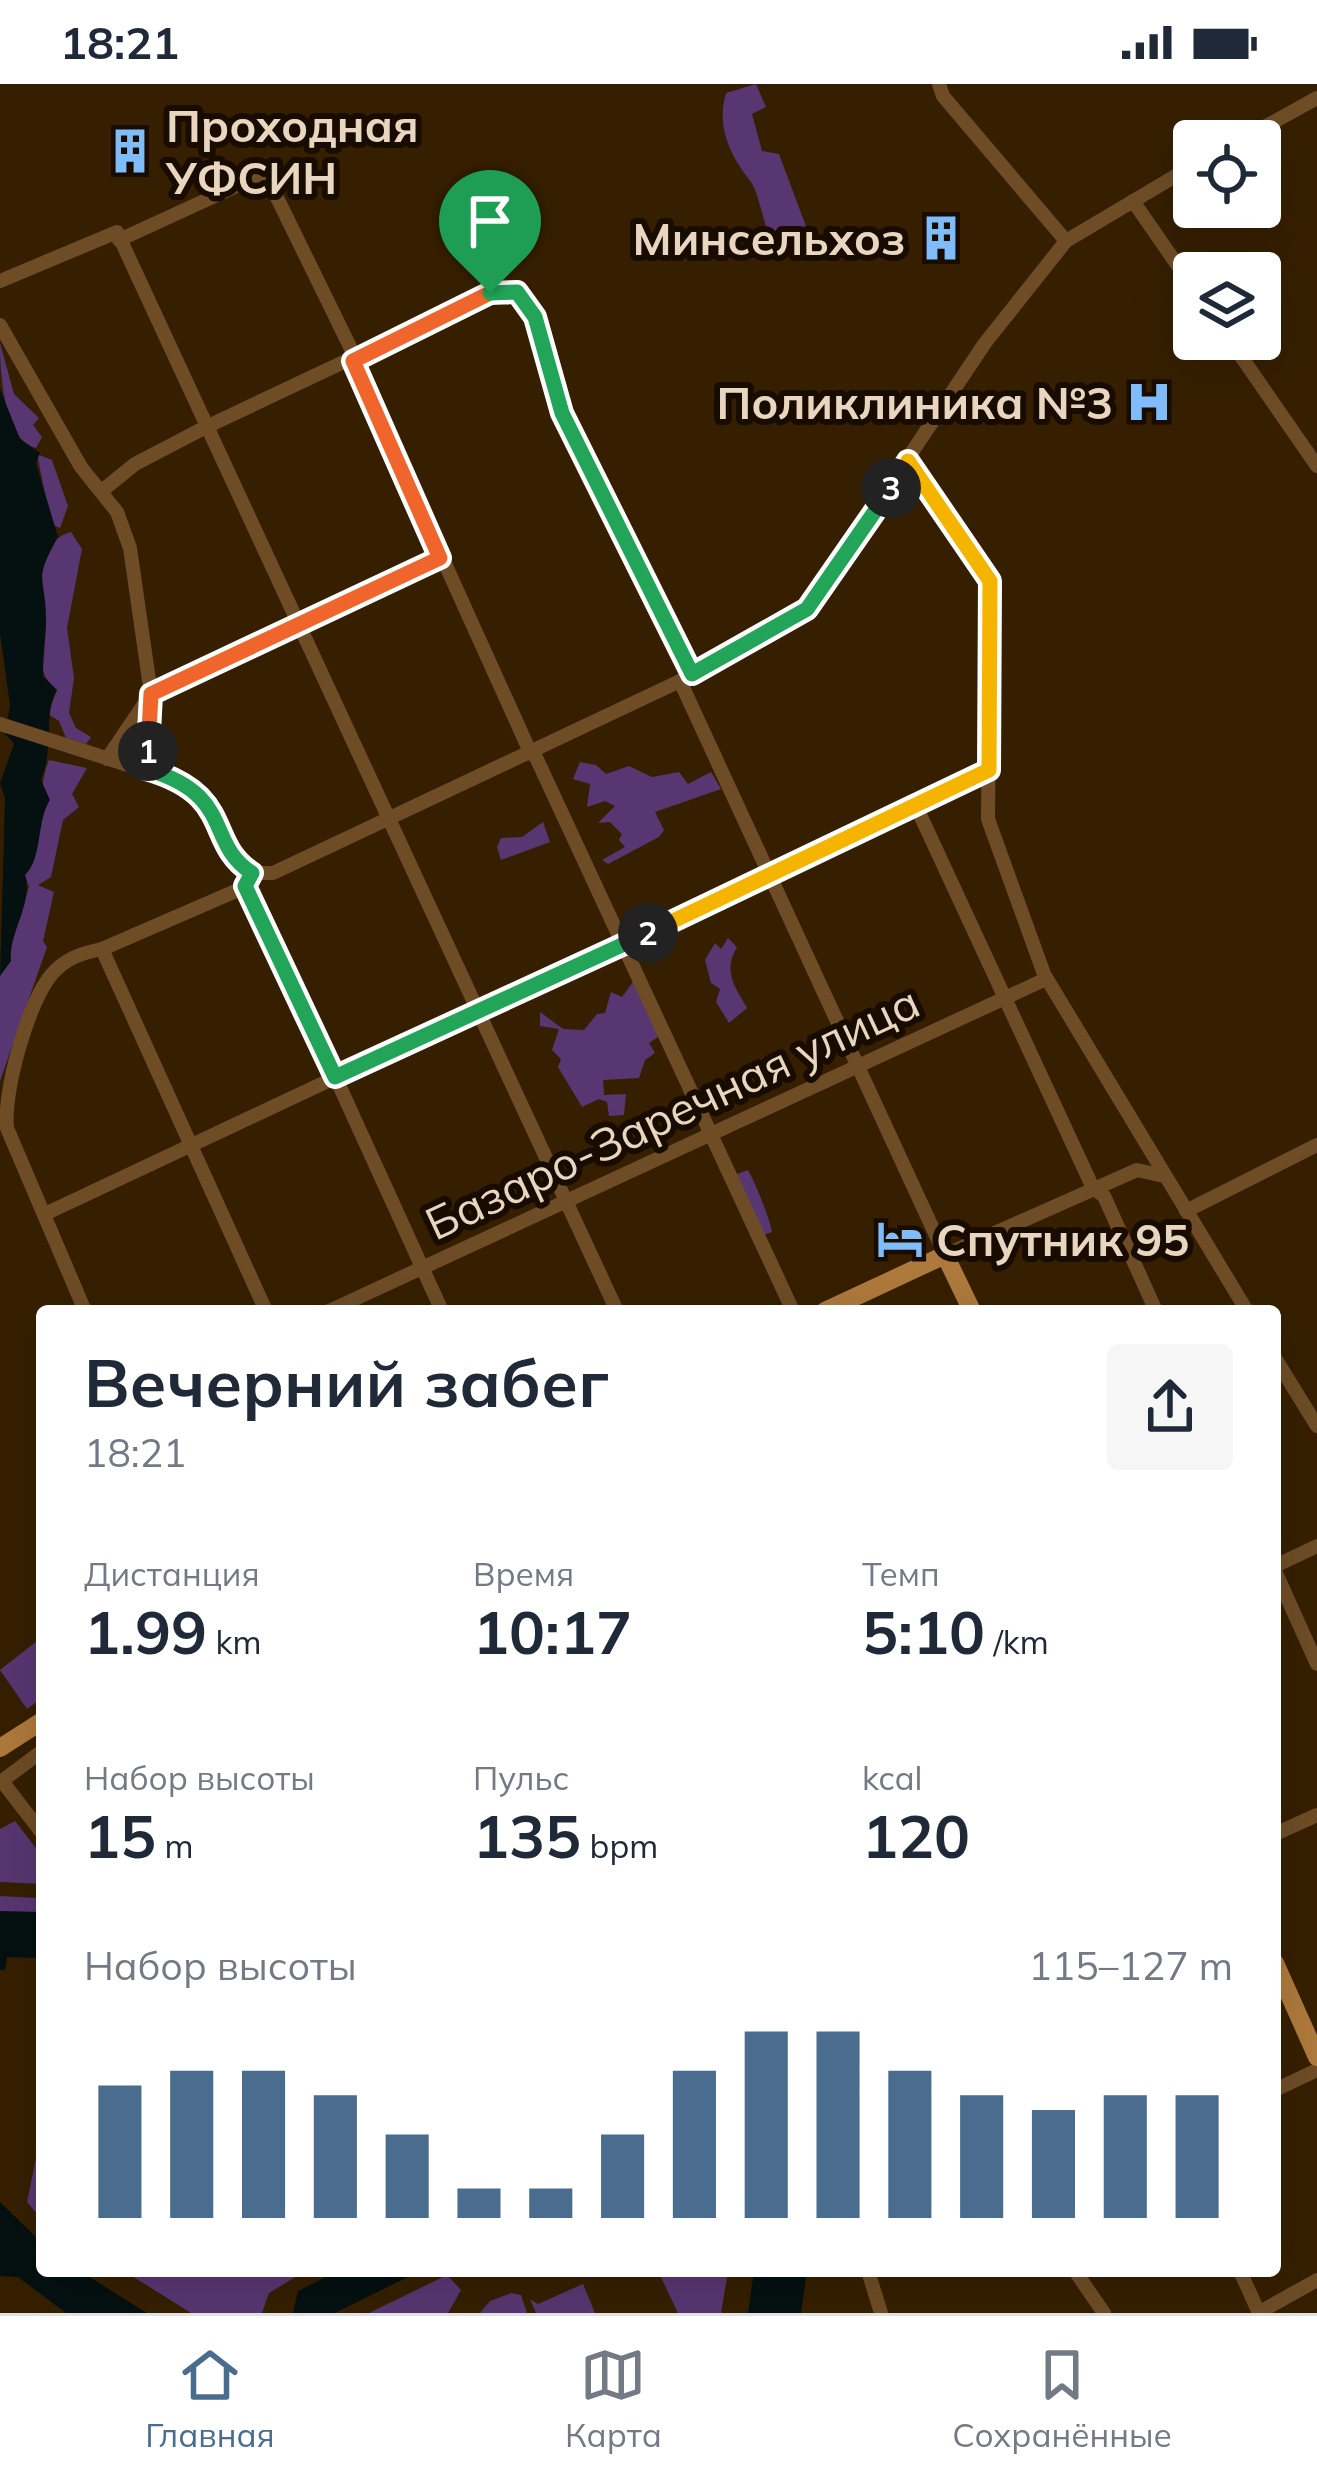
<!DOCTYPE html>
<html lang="ru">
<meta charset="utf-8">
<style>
body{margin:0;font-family:Mulish,sans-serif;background:#f6f6f7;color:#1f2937;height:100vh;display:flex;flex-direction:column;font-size:45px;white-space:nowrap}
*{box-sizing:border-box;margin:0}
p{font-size:39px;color:#747a83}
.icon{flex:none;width:66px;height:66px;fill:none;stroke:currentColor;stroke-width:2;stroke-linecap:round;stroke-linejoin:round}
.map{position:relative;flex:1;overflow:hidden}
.details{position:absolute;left:36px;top:1221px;width:1245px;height:972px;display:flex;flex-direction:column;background:#fff;border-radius:12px;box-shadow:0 12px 48px #0002}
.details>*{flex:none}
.controls{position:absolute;left:1173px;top:36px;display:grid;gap:24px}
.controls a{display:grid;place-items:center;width:108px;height:108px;border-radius:12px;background:#fff;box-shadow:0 12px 48px #0002;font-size:60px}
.pin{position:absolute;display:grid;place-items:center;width:102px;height:102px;color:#fff;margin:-123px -51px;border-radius:50% 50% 50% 0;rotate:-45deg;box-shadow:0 0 12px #0007}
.pin .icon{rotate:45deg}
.km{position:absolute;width:60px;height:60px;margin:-30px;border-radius:50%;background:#222;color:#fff;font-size:33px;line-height:60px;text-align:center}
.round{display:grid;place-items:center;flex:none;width:126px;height:126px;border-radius:12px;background:#f6f6f7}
.summary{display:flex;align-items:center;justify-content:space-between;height:204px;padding:0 48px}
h1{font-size:66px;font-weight:700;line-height:90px}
.figures{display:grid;grid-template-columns:repeat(3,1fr);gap:18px;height:204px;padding:12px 48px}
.figures div{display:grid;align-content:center}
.figures b{font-size:60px;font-weight:700}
.figures small{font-size:33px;font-weight:400}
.figures p{font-size:33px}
.chart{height:336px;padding:24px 48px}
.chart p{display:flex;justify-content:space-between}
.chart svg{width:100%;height:216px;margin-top:12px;stroke:#4a6c8f;stroke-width:6}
.status{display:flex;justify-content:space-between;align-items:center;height:84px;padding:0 60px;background:#fff;direction:ltr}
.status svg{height:33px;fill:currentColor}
.dock{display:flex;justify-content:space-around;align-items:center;height:168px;border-top:3px solid #e0e1e3;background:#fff;font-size:33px;color:#747a83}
.dock a{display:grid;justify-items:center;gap:6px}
.dock .selected{color:#4a6c8f}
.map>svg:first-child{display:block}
</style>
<div class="status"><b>18:21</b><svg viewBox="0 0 49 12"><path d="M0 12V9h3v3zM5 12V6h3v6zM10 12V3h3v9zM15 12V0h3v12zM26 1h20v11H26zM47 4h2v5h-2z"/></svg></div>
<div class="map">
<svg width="1317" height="2229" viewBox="0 0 1317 2229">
<rect width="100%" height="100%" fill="#361f01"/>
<!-- green -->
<g fill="#583671">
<path d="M 756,0 L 766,23 L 752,30 L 762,67 L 779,70 L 807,145 L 772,162 C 766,147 758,107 751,98 C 730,71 716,43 726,9 Z"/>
<path d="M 0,259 L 14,310 L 39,334 L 33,341 L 42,353 L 36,364 C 4,356 0,289 0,259 Z"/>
<polygon points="37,370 52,376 68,422 60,444 51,440"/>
<path d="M 71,448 L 82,465 L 67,544 L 74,594 L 69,629 L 76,644 L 91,653 L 86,660 L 66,654 L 59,637 L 48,630 L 57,606 C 29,586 50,555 45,528 C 40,501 35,458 71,448 Z"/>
<path d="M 49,676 L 87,684 L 72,710 L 79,723 L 63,736 L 51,793 L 38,801 L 54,808 L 43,857 L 47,863 L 0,997 L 0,892 L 29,803 L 25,791 C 49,758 34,711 49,676 Z"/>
<polygon points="580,678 596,681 606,690 629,682 652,693 679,688 688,700 711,688 721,705 655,728 664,746 659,753 608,780 602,776 625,763 619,756 622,750 610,738 598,739 615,722 605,717 587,723 590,700 573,695"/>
<polygon points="543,738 550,758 501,776 497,763 501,754 522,753"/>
<path d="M 728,854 L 737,863 C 722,888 736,904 747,924 L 729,939 L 716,918 L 720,905 L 711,899 L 705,876 L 715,859 L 721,865 Z"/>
<polygon points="633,898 649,921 658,953 649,959 655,969 645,976 639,994 603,996 604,1011 626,1010 624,1031 609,1032 607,1018 599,1015 582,1023 558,983 561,975 552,966 559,945 540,942 540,928 563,945 584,946 597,930 605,929 611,908 622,913"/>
<path d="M 748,1086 C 756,1100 769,1133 772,1148 L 760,1152 L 732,1092 Z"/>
<polygon points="37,1557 42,1614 27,1625 0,1586"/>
<polygon points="15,1737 42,1772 42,1800 0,1798 0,1745"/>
<polygon points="0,1812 38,1814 34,1870 0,1870"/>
<polygon points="42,2045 42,2136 27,2118"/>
<polygon points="124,2187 294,2187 297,2192 269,2209 262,2229 191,2229"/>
<polygon points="658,2187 728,2187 721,2229 678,2229"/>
<polygon points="447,2191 461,2206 448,2229 369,2229"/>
<polygon points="583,2200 595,2229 536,2229 530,2215 538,2220"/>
<polygon points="511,2209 521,2211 527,2229 480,2229 490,2217"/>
</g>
<!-- water -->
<g fill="#041110">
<path d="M 0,305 L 20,355 L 40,369 L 36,379 L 58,453 C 32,499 46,491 46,535 C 46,552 43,572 43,592 L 57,606 C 43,628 55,662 41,696 L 50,716 C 36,737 43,774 25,791 C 34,818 8,850 11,877 L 0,892 L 5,714 L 0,699 L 14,660 L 5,650 L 10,621 L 0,550 Z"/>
<polygon points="0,1827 42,1828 42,1886 39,1874 7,1873 5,1886 0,1886"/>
<polygon points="0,2118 42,2159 42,2187 80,2187 147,2229 66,2229 18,2193 0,2192"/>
<polygon points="338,2187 420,2187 335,2229 293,2229 298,2207"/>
<polygon points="754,2187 807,2187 801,2229 748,2229"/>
</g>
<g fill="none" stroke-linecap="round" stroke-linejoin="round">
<!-- minor -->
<g stroke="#6e4d26" stroke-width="14">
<polyline points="939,0 943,12 1066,157"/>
<polyline points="1239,57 1317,14"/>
<polyline points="1133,117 1194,205"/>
<polyline points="119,156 265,89 356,275"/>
<polyline points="0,197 117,148 617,1227"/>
<polyline points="0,241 81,383 117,428 130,464 151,610 146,685"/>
<polyline points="1229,255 1317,382"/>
<polyline points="353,276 531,670"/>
<polyline points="908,377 990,497 988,735 1044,890 1247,1227"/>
<polyline points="103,406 135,380 206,343 490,209 517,209 535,233 562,329 692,590"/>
<polyline points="680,597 945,1171 1137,1086 1164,1092"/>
<path d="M 0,640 L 187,700 C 219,723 221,770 252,789"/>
<polyline points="534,669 793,1227"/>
<polyline points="107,675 151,610 440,474"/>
<polyline points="916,722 1093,1104 1104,1112 1156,1227"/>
<polyline points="252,789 273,789 680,597 807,525 985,259 1066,157 1194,81"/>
<polyline points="247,799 442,1227"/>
<polyline points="102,865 266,1227"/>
<polyline points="1186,1127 1317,1061"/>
<polyline points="47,1129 989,686"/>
<path d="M 85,1227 L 7,1044 C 3,1008 28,918 52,890 C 66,874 82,869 102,865 L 245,803"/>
<polyline points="329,1227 1046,895"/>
<polyline points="1275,1274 1317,1342"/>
<polyline points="1275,1482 1317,1462"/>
<polyline points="1275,1487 1317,1580"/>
<polyline points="42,1667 2,1697 42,1749"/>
<polyline points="1275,1750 1317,1731"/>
<polyline points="1275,2006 1317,1986"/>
<polyline points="868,2187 881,2229"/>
<polyline points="1075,2187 1104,2229"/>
<polyline points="1240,2187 1259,2229"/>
<polyline points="1258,2229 1317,2196"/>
</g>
<!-- major -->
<g stroke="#ae793c" stroke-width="18">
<polyline points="825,1227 945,1171 972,1227"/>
<polyline points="0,1664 42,1637"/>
<polyline points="1275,1879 1317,1973"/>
</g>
</g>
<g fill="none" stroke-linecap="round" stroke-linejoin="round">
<!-- split-1 casing -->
<g stroke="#fff" stroke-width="24">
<polyline id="split-1" points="148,667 151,610 440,474 353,277 490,209"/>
</g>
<!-- split-2 casing -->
<g stroke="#fff" stroke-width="24">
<path id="split-2" d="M 148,667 L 146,685 C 236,711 204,758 252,789 L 245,802 L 335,993 L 648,849"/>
</g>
<!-- split-3 casing -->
<g stroke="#fff" stroke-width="24">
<polyline id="split-3" points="648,849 989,686 990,497 908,377 891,404"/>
</g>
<!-- split-4 casing -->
<g stroke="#fff" stroke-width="24">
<polyline id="split-4" points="490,209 517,208 535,233 562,329 692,590 807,525 891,404"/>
</g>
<!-- split-1 -->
<use href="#split-1" stroke="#f0652b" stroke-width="15"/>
<!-- split-2 -->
<use href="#split-2" stroke="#22a559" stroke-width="15"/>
<!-- split-3 -->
<use href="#split-3" stroke="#f5b400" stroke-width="15"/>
<!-- split-4 -->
<use href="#split-4" stroke="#22a559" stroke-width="15"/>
</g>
<!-- icons -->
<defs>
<g id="building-bare" transform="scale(3.6)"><path d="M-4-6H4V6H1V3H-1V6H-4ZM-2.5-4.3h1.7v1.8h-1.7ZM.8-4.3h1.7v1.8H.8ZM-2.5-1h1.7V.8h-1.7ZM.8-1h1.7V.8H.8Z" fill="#7fbdfa" stroke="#180b00" stroke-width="2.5" paint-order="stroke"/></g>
<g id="hospital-bare" transform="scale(3.6)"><path d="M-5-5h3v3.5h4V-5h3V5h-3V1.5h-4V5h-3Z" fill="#7fbdfa" stroke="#180b00" stroke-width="2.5" paint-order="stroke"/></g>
<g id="hotel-bare" transform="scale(3.6)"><path d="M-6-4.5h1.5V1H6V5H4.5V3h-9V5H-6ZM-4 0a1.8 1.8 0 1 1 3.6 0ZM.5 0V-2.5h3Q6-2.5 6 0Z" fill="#7fbdfa" stroke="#180b00" stroke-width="2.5" paint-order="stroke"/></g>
</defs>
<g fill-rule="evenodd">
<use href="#building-bare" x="130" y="67"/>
<use href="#building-bare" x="941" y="154"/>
<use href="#hospital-bare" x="1149" y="318"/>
<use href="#hotel-bare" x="900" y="1155"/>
</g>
<g text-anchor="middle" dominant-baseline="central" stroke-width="12" stroke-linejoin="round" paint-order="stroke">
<!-- poi labels -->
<g font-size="45" font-weight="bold" fill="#e9d6c1" stroke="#180b00" text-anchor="start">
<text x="166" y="41">Проходная<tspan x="166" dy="52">УФСИН</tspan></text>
<text x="905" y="154" text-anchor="end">Минсельхоз</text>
<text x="1113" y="318" text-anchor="end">Поликлиника №3</text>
<text x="936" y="1155">Спутник 95</text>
</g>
<!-- street labels -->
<g font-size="45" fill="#e9d6c1" stroke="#180b00">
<text transform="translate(672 1028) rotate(-25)">Базаро-Заречная улица</text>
</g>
</g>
</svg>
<div class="controls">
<a><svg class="icon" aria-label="locate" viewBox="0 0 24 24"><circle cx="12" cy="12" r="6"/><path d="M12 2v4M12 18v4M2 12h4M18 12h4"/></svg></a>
<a><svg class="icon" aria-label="layers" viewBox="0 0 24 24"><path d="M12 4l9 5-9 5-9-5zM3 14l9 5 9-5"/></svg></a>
</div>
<div class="pin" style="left:490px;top:209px;background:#1e9e55"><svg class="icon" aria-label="arrive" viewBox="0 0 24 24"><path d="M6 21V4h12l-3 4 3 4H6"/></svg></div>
<b class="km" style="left:148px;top:667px">1</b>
<b class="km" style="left:648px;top:849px">2</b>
<b class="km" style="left:891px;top:404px">3</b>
<section class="details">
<div class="summary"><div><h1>Вечерний забег</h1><p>18:21</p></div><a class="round"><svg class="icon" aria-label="share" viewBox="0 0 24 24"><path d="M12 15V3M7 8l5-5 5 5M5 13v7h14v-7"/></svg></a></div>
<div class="figures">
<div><p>Дистанция</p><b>1.99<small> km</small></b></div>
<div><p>Время</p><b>10:17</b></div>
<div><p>Темп</p><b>5:10<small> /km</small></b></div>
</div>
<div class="figures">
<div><p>Набор высоты</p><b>15<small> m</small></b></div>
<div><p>Пульс</p><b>135<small> bpm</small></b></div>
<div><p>kcal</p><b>120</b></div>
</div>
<div class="chart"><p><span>Набор высоты</span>115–127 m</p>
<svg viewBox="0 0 160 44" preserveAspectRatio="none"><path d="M5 44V17M15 44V14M25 44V14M35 44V19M45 44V27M55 44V38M65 44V38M75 44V27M85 44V14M95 44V6M105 44V6M115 44V14M125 44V19M135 44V22M145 44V19M155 44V19"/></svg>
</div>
</section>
</div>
<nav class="dock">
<a class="selected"><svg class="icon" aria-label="home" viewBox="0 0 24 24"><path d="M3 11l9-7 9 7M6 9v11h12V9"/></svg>Главная</a>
<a><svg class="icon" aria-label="map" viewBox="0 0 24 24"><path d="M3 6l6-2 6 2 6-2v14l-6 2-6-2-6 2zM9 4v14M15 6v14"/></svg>Карта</a>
<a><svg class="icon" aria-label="saved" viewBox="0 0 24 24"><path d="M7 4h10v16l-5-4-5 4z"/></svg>Сохранённые</a>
</nav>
